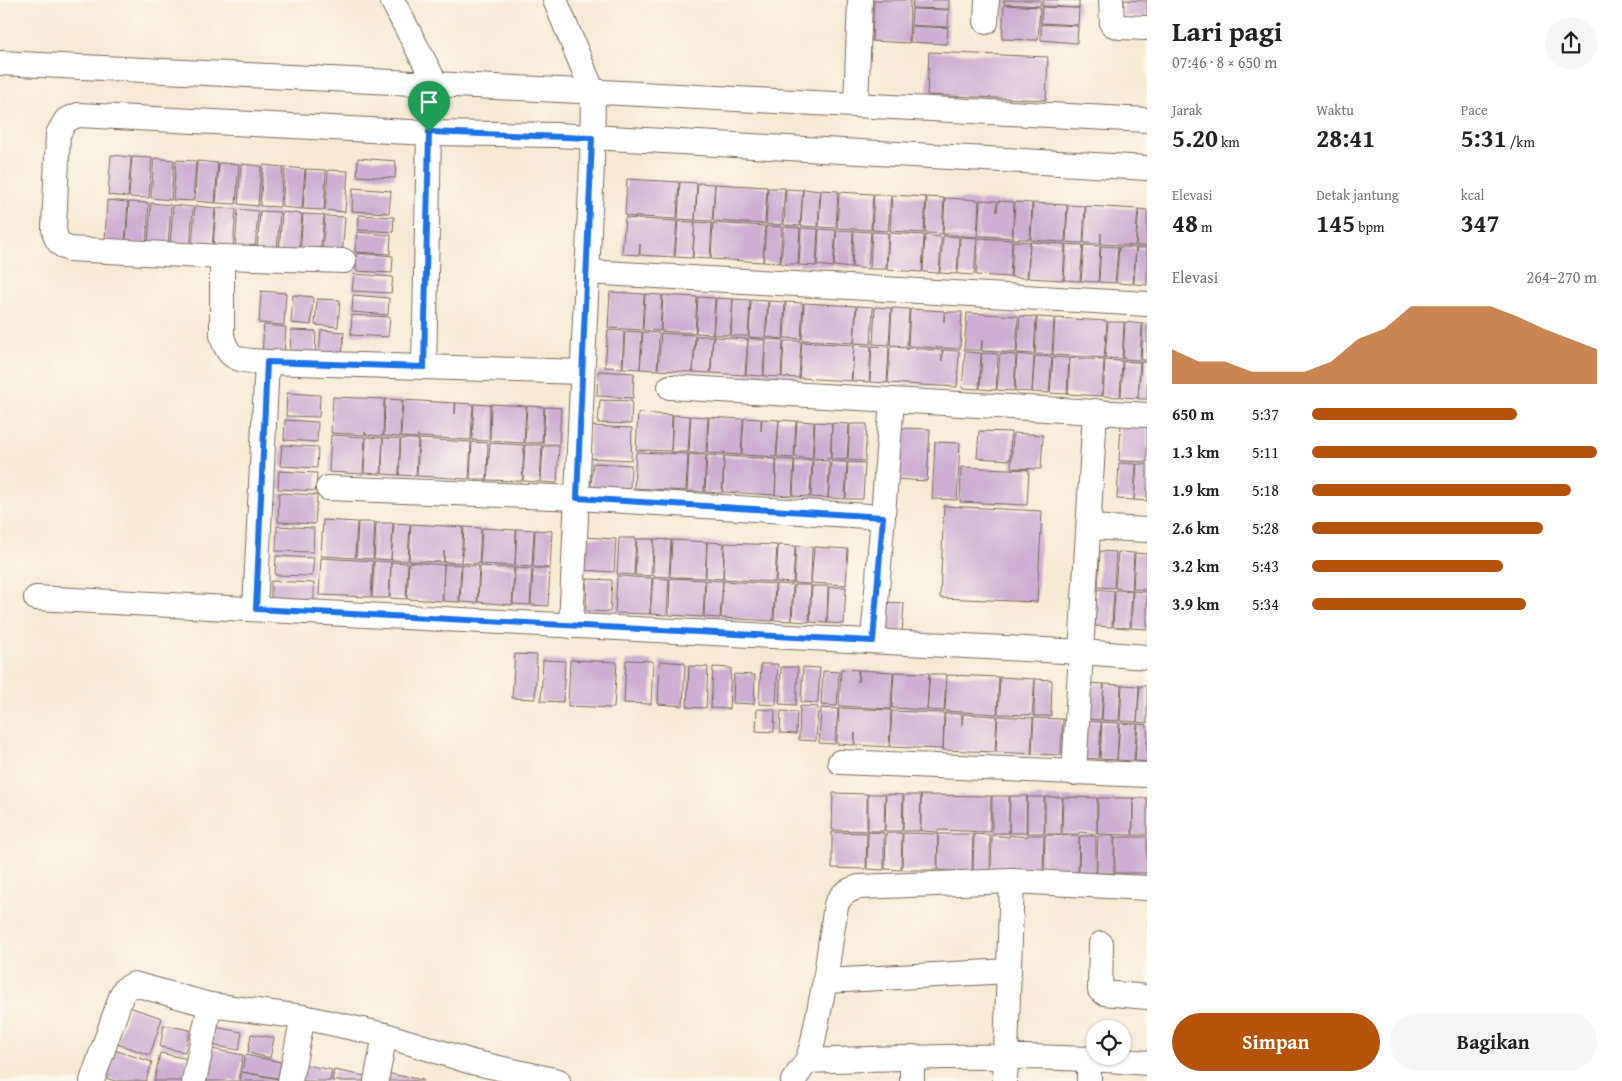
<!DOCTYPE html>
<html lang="id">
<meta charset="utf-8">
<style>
body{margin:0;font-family:"Gentium Book Plus",serif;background:#f6f6f6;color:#202124;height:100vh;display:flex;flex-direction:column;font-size:19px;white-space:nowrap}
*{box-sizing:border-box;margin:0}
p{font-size:16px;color:#757577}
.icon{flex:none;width:28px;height:28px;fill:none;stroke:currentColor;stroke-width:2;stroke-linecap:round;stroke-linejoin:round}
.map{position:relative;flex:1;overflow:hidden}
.details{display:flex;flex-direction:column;background:#fff;width:475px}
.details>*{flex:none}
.tools{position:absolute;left:1086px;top:1020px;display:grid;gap:10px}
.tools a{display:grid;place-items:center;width:45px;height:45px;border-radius:50%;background:#fff;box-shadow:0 1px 4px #0004;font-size:25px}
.pin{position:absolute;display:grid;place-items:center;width:42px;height:42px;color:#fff;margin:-51px -21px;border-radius:50% 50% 50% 0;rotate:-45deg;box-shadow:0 0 5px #0007}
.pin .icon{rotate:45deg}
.round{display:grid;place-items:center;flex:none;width:52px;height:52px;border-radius:26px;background:#f6f6f6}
.summary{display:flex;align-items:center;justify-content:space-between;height:85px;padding:0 25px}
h1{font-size:28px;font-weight:700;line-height:38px}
.stats{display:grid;grid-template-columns:repeat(3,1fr);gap:8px;height:85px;padding:5px 25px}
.stats div{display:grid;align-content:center}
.stats b{font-size:25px;font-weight:700}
.stats small{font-size:14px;font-weight:400}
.stats p{font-size:14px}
.chart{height:140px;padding:10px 25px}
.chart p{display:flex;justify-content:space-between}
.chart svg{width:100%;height:90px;margin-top:5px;fill:#b45309;opacity:.7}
.primary-button{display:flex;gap:10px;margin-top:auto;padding:10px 25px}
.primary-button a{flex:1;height:58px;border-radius:30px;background:#b45309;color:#fff;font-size:20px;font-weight:700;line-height:58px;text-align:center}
.primary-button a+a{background:#f6f6f6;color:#202124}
ul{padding:0 25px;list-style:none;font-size:16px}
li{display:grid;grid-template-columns:80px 60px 1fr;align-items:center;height:38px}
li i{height:12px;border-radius:6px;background:#b45309}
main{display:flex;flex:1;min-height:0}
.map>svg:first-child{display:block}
</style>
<main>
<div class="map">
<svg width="1147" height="1081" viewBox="0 0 1147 1081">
<rect width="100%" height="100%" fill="#fbf7ec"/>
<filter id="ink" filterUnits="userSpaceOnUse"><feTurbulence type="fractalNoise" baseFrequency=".02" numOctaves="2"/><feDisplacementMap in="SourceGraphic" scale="10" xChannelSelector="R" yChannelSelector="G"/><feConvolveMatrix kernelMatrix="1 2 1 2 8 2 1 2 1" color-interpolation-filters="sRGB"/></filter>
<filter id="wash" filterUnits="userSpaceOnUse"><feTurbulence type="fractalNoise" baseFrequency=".0096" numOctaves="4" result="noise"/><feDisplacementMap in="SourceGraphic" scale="20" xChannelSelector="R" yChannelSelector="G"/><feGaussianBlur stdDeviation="1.12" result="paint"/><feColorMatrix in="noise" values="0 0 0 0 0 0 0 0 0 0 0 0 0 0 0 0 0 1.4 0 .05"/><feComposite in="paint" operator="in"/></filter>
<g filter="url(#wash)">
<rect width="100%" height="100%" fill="#f6ead4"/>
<g id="blocks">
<!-- building -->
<g fill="#ceaed3">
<polygon points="874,0 910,0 909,43 872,41"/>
<polygon points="913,0 949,0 949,9 912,8"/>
<polygon points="1004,0 1041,0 1040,6 1004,4"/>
<polygon points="1043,0 1079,0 1079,8 1042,6"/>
<polygon points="1124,0 1147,1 1147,17 1123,16"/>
<polygon points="1004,5 1040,7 1038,40 1002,39"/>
<polygon points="1042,7 1079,8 1078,25 1041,23"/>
<polygon points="912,9 949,10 948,27 911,25"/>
<polygon points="1041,24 1078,26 1077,43 1041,40"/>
<polygon points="911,26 948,28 947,44 910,42"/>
<polygon points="929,52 1048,57 1046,100 927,95"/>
<polygon points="111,155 131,157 128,197 108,195"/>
<polygon points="132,157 152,158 149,198 129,197"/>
<polygon points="154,158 174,160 171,200 151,198"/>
<polygon points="358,158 396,161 395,178 357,176"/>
<polygon points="176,160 196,161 193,201 173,200"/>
<polygon points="197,161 218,163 215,203 195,201"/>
<polygon points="219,163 239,164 236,204 216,203"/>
<polygon points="241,164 261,166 258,206 238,204"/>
<polygon points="263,165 283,167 280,207 260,206"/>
<polygon points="285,167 305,169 302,209 282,207"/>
<polygon points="306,169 326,170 324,210 303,209"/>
<polygon points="328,170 348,171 345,212 325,210"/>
<polygon points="627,179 679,182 677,219 625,216"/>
<polygon points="680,182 697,183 695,220 678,219"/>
<polygon points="698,183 715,184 712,221 695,220"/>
<polygon points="715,184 767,187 765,224 713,221"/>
<polygon points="353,188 391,191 389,213 352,211"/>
<polygon points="768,188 785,188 782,225 766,224"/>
<polygon points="786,189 803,190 800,226 784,225"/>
<polygon points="803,189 820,191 818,227 801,226"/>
<polygon points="821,190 838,191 836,228 819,227"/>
<polygon points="839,192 873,194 871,230 837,228"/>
<polygon points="874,194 891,195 888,231 872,230"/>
<polygon points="892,195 926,197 924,233 890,231"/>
<polygon points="927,197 944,198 942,234 925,233"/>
<polygon points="945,198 979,200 977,237 943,234"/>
<polygon points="107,200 128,202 125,242 105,241"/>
<polygon points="980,200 997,201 997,212 998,201 1014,202 1012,238 978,236"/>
<polygon points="129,202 149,203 146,244 126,242"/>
<polygon points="1015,202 1032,203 1030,239 1013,239"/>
<polygon points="151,203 171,205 168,245 148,243"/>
<polygon points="1033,203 1067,205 1065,242 1031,240"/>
<polygon points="173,205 193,207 190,247 170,245"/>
<polygon points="1068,205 1085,206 1083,243 1066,242"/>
<polygon points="195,206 215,208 212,248 192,247"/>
<polygon points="1086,206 1138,209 1135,246 1101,244 1101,233 1100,244 1084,243"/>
<polygon points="216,208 236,209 233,250 213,248"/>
<polygon points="238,209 258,211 255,251 235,250"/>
<polygon points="1139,209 1147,210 1147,246 1136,246"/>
<polygon points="260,211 280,212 277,252 257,251"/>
<polygon points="282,212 302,214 299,254 279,253"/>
<polygon points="303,214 324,215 320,255 300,254"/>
<polygon points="359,215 394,217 393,232 358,230"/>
<polygon points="325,216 345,217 342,257 322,256"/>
<polygon points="625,218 677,221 674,257 640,255 640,244 639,255 622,254"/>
<polygon points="678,221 695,222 692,258 675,257"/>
<polygon points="695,222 712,223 710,259 693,258"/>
<polygon points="713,223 765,226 763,262 711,259"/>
<polygon points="766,226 782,227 780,263 763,262"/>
<polygon points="784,227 800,228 798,264 781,264"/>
<polygon points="801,228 818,229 816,266 799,265"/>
<polygon points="819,229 836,230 833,267 817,265"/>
<polygon points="837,230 853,231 851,268 834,266"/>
<polygon points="854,231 871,232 868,269 852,267"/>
<polygon points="357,232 391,235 390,254 355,252"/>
<polygon points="872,232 888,233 886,269 870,269"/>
<polygon points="889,233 924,235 922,272 887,270"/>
<polygon points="925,235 941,237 939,273 923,272"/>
<polygon points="943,236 959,237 957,274 940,273"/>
<polygon points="960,237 977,238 974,275 958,274"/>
<polygon points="978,238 1012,240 1010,277 976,275"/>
<polygon points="1013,241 1030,242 1027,278 1011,277"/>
<polygon points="1030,242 1065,244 1063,280 1028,278"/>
<polygon points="1066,244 1083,245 1080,281 1064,280"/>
<polygon points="1084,245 1100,246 1098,282 1081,281"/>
<polygon points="1101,246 1118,247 1115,283 1099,282"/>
<polygon points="1119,247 1136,248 1133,284 1116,283"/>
<polygon points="1136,248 1147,248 1147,285 1134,284"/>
<polygon points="357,253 393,256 392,273 356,271"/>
<polygon points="354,274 393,277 391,293 352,291"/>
<polygon points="261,291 286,293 284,325 259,323"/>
<polygon points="610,292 644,294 642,330 608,328"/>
<polygon points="645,294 662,295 660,331 643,330"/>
<polygon points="293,295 313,297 311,325 291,323"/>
<polygon points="353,295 389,298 388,315 352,312"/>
<polygon points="663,295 697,297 695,333 661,331"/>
<polygon points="698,297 715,298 713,334 696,333"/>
<polygon points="716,298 733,299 730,335 713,335"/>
<polygon points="317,299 340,300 338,327 315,325"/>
<polygon points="733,299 750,300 748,336 731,336"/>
<polygon points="751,300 768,301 765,338 749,337"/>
<polygon points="769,301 785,302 783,339 766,337"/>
<polygon points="786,302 803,303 801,339 784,338"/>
<polygon points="804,303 856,306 854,343 802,340"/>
<polygon points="857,306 873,307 871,344 854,343"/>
<polygon points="875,307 891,308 889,345 873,344"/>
<polygon points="892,308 909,309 907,346 890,345"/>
<polygon points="910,309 944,311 944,322 945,312 962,312 960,349 908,346"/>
<polygon points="967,313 1018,316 1016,353 982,351 982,340 981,350 964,350"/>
<polygon points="352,315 390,317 388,337 351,335"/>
<polygon points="1020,316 1036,317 1034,354 1017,353"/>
<polygon points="1037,317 1054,318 1052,355 1035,354"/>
<polygon points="1055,318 1107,321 1104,358 1053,355"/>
<polygon points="1108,322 1124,322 1122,359 1105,358"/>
<polygon points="1125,322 1142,324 1140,360 1123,359"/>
<polygon points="1143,323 1147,324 1147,360 1141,360"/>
<polygon points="264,325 286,327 284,357 262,355"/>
<polygon points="291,330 316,331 315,357 290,355"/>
<polygon points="321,330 344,332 342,356 319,355"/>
<polygon points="608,330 624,331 622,368 605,367"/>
<polygon points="625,331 642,332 640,369 623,368"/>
<polygon points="643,332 659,333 657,370 640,369"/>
<polygon points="661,333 695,335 693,372 658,370"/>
<polygon points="696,336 713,336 710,373 693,372"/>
<polygon points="713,337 748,339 745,375 711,373"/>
<polygon points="748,338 765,340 763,376 746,375"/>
<polygon points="766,339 783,340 781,377 764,376"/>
<polygon points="784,341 801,341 799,378 782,377"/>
<polygon points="802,342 854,345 851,381 799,378"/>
<polygon points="854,345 871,346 869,382 852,381"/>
<polygon points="872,346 889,347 887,383 870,382"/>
<polygon points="890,347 907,348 907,350 907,348 942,350 942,361 943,350 959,351 957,387 888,383"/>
<polygon points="965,352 981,353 979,389 962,388"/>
<polygon points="982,353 998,354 996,390 980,389"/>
<polygon points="1000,354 1016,355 1014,391 997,390"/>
<polygon points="1017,354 1034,356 1032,392 1015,391"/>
<polygon points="1035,356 1052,357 1049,393 1032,392"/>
<polygon points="1053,357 1069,358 1067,394 1050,393"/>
<polygon points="1070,358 1104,360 1102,396 1068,394"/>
<polygon points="1105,360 1122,361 1120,397 1103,396"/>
<polygon points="1123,361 1140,362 1138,398 1121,397"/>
<polygon points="1141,362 1147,362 1147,399 1138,399"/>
<polygon points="598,371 634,373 633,398 597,396"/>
<polygon points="287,393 320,395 319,417 286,416"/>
<polygon points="333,397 384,399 383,436 366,435 365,432 365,435 331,433"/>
<polygon points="385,399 402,400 400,437 384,436"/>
<polygon points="403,400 455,403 455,414 456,403 473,404 471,440 419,437 418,435 418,438 401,437"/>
<polygon points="600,400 632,401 631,424 598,423"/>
<polygon points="474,404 490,405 489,441 472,440"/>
<polygon points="491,404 526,406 524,443 490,441"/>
<polygon points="527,406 544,407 542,443 525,443"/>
<polygon points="545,407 561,408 559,444 543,444"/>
<polygon points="638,413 672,415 671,451 636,450"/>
<polygon points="673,415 690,416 688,452 671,452"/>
<polygon points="691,416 708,417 706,453 689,453"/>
<polygon points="709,417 743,419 741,455 725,454 724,451 724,454 707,453"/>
<polygon points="744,418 761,419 761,431 762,419 779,420 776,457 742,455"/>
<polygon points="285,420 318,422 317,442 284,440"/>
<polygon points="779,420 796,421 794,458 777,457"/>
<polygon points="797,421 814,422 812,459 795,457"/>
<polygon points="815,422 832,423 830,459 813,458"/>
<polygon points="832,423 849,424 847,460 831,459"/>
<polygon points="850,424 867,424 865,461 848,460"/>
<polygon points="1121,424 1147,426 1147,462 1119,461"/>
<polygon points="590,426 632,428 631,460 589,458"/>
<polygon points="897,428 930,429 927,481 894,479"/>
<polygon points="979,431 1011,432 1010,460 977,458"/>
<polygon points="1013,433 1043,435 1041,469 1011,468"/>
<polygon points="331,435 365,437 363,474 329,472"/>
<polygon points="366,437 383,438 381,474 364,473"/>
<polygon points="383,438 400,439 399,475 382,474"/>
<polygon points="401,439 418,439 416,476 399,475"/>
<polygon points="419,439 471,442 469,479 417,476"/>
<polygon points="472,442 488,443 487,479 470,479"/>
<polygon points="935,442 960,443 957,500 932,499"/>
<polygon points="490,443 524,445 522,481 487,480"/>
<polygon points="282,445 318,447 317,468 280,466"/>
<polygon points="525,445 542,445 540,482 523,481"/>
<polygon points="543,446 559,446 557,483 541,482"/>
<polygon points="636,452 688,454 686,491 634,488"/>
<polygon points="689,454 706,455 704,492 687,491"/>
<polygon points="707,455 724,456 722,493 705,492"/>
<polygon points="724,456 776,459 775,495 723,492"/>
<polygon points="777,459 794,460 792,496 775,495"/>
<polygon points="795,460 812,460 810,497 793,496"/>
<polygon points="813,460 829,461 828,498 811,497"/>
<polygon points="831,461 847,462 845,499 828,498"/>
<polygon points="848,462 865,463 863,499 846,499"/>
<polygon points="593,463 631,465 630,489 591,487"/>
<polygon points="1119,463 1136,464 1134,500 1117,499"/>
<polygon points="1137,464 1147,464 1147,501 1134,500"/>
<polygon points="961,467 1029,470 1027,505 960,502"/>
<polygon points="279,471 317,473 316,491 278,489"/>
<polygon points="279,493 317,495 315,524 278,522"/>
<polygon points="944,506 1042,511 1037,602 940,598"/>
<polygon points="323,520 357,522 355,558 321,556"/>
<polygon points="358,522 375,522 373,559 356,558"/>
<polygon points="376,523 393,523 391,560 374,559"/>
<polygon points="394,523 410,524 408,561 391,560"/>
<polygon points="411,524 463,527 461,563 444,562 444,551 444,562 409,561"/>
<polygon points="277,526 314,528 313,552 276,551"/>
<polygon points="464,527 481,528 479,564 462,563"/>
<polygon points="482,528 516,530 515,566 480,564"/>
<polygon points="517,529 534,530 532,567 515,566"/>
<polygon points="535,530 552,531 550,568 533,567"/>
<polygon points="583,537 616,539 614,572 581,570"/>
<polygon points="619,538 636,538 634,575 617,574"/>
<polygon points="637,539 654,539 651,576 635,575"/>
<polygon points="654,539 671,540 669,577 653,576"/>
<polygon points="672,540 707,542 705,578 670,577"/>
<polygon points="707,542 724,543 723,579 706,578"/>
<polygon points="725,543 777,545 775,582 723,579"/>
<polygon points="778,545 795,546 793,583 776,582"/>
<polygon points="796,546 812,547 811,584 794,583"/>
<polygon points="814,547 848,549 846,585 811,583"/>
<polygon points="1100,551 1116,552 1114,588 1098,587"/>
<polygon points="1118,552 1134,553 1132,590 1115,588"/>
<polygon points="1135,553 1147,554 1147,590 1133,589"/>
<polygon points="276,556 314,558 312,576 275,575"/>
<polygon points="321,558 373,561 371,597 319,595"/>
<polygon points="374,561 391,562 389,598 372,598"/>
<polygon points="391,562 408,563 406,599 390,598"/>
<polygon points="409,562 444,565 442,601 407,599"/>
<polygon points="444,564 461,565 459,602 443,601"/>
<polygon points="462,565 479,566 477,603 460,602"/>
<polygon points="480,566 514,568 512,605 478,602"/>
<polygon points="515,568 532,569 530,605 513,604"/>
<polygon points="533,569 550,569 548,606 531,605"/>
<polygon points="617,576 652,578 650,614 615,613"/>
<polygon points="653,578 669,579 667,615 650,614"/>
<polygon points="670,578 705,580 703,617 669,615"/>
<polygon points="587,579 612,580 610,612 586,611"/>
<polygon points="706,580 723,581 720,618 704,617"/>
<polygon points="271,581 314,583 314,602 271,600"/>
<polygon points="723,581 775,584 773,621 721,618"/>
<polygon points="776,584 793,585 791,621 774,620"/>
<polygon points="794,585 811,585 809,622 792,621"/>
<polygon points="812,586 828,586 827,623 810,622"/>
<polygon points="829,587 846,587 844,624 827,623"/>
<polygon points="1097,589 1114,591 1112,627 1095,626"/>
<polygon points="1115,590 1132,591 1130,628 1113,627"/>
<polygon points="1133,591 1147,592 1147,629 1131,628"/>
<polygon points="883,602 904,603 902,633 881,632"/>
<polygon points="515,654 537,655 535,699 512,698"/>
<polygon points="543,660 565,661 563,702 541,701"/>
<polygon points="570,660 617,662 614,708 568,706"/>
<polygon points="626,660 653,661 651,704 624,703"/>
<polygon points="660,661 685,663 683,706 658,704"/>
<polygon points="761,664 778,664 776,705 759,704"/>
<polygon points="689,666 708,667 706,708 687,707"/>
<polygon points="713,667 731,668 729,709 711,708"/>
<polygon points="781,667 798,667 796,705 779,704"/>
<polygon points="803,667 820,668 818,703 801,702"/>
<polygon points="841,669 858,670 858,682 859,670 893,672 891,709 839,706"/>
<polygon points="823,671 839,672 837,706 821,705"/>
<polygon points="894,672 929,673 927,710 892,708"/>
<polygon points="734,674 755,675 754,704 733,703"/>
<polygon points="930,674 946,674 944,711 927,710"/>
<polygon points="947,675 999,677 997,714 945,711"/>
<polygon points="1000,677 1035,679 1032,715 998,714"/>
<polygon points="1035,679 1052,680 1051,716 1034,716"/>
<polygon points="1087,683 1104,684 1101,720 1085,719"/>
<polygon points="1104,684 1121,685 1119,721 1102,720"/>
<polygon points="1122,685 1139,686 1137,722 1120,721"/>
<polygon points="1140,686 1147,686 1147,723 1137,722"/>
<polygon points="800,706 818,707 816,741 799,740"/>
<polygon points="821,708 838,709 835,744 819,743"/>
<polygon points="839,708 891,710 889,747 855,745 855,733 854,745 837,744"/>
<polygon points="757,709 775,710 774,732 756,731"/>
<polygon points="781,711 797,712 796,734 780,733"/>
<polygon points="892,711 944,713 943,749 890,747"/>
<polygon points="945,713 962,714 962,726 963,714 997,716 995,752 943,750"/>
<polygon points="998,716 1033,718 1031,754 996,752"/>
<polygon points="1034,718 1063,719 1061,755 1032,754"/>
<polygon points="1084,721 1101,722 1099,759 1082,758"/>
<polygon points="1102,722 1119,723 1117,760 1100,759"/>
<polygon points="1120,723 1137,724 1134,761 1117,760"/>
<polygon points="1138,724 1147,725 1147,762 1135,761"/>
<polygon points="833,793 867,794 867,831 832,830"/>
<polygon points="868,794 885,794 884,831 868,831"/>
<polygon points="886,794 903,795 902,831 885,831"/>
<polygon points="904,795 921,795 920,831 903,831"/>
<polygon points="921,795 991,796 990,832 938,830 938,832 921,831"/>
<rect x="992" y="796" width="17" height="37"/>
<polygon points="1010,796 1027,796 1026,833 1009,833"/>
<rect x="1027" y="797" width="17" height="36"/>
<polygon points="1045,797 1062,797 1061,834 1045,834"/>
<polygon points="1063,797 1097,798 1097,834 1079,832 1079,834 1062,834"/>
<polygon points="1098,798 1133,798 1132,835 1097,834"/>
<rect x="1133" y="798" width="14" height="37"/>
<polygon points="832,832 867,833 866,869 832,868"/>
<polygon points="868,832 884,833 884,870 867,869"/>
<polygon points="886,833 902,833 901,870 885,869"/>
<polygon points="903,833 938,834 937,870 902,870"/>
<polygon points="938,834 973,834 972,871 938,870"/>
<polygon points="974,834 990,835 990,871 973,871"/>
<polygon points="992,835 1009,837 1009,835 1027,837 1027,835 1044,835 1043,872 991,871"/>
<polygon points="1045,835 1079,836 1078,872 1044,872"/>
<polygon points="1080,836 1096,836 1096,873 1079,873"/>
<polygon points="1098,836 1114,836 1114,873 1097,873"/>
<rect x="1115" y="837" width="32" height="36"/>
<polygon points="129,1007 162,1018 150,1055 117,1044"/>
<polygon points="164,1025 190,1030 185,1052 160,1047"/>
<polygon points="214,1027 242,1032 239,1050 211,1045"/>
<polygon points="251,1034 274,1038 270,1058 248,1053"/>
<polygon points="207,1048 243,1055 238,1081 201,1081"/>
<polygon points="114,1050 152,1062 146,1081 115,1081 105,1078"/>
<polygon points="160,1053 188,1059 183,1081 154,1081"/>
<polygon points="245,1055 281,1062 278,1078 242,1072"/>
<polygon points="296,1063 332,1070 330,1081 300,1081"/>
<polygon points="334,1070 370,1077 370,1081 332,1081"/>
<polygon points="242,1072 278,1079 278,1081 240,1081"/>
<polygon points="385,1073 423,1080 423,1081 383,1081"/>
</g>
</g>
</g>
<g filter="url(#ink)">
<use href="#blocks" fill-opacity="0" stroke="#7c6d5e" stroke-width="1"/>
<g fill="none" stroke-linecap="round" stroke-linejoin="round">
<!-- street casing -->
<g stroke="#7c6d5e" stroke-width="26">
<g id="street">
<polyline points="392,0 437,86"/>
<polyline points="555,0 593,92 592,165 571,626"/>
<polyline points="1111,0 1112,24 1120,27 1147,28"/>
<polyline points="986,22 987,0"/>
<path d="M 0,63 C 382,83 765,98 1147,120"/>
<polyline points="856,103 860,0"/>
<path d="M 222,257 L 222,335 C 228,363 242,360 267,362 L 582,372"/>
<path d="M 344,261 L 222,257 L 69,249 C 59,245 55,239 54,229 L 58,134 L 66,120 L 78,115 L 429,133 L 556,135 L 1147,168"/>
<polyline points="587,272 1147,304"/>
<polyline points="424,367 429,133"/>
<polyline points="670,387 1147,415"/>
<polyline points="328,488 577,498 883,517"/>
<polyline points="1089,527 1147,530"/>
<polyline points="36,598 1082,652 1147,657"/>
<polyline points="255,609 267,362"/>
<polyline points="873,641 892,400"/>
<polyline points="840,762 1147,775"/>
<polyline points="1074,773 1095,411"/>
<polyline points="1101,944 1100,990 1104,993 1147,997"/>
<polyline points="825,981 1009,971"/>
<polyline points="912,1057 912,1081"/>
<path d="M 807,1061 C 920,1057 1034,1053 1147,1063"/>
<polyline points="92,1081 122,994 125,989 134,984 210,1005 303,1017 385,1035 472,1062 558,1081"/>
<polyline points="194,1081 210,1005"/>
<polyline points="290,1081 303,1017"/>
<polyline points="376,1081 385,1035"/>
<path d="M 793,1081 L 807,1061 L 812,1046 L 825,981 L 836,905 C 841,894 848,890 859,887 L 1012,881 L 1147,888"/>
<polyline points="1005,1081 1012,881"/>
<polyline points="1089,1081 1089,1058"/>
</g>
</g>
<!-- street -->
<use href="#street" stroke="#fff" stroke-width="24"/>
</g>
</g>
<g fill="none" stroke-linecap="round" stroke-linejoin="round" filter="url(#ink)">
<!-- route casing -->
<g stroke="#fff" stroke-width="10">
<polygon id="route" points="429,132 592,138 577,498 883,517 873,641 256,609 267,362 424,367"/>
</g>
<!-- route -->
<use href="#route" stroke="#1a73e8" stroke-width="6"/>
</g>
</svg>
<div class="tools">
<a><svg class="icon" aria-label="locate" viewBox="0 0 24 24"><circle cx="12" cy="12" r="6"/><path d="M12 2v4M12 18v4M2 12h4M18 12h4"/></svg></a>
</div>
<div class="pin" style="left:429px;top:132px;background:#1e9e55"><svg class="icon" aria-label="arrive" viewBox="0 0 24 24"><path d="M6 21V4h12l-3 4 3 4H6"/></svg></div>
</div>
<section class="details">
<div class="summary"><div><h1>Lari pagi</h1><p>07:46 · 8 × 650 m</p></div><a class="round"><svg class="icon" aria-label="share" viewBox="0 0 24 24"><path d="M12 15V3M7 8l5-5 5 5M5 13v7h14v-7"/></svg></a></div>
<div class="stats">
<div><p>Jarak</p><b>5.20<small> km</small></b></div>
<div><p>Waktu</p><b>28:41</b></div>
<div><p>Pace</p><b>5:31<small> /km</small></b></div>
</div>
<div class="stats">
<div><p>Elevasi</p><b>48<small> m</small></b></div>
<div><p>Detak jantung</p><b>145<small> bpm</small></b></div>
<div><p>kcal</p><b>347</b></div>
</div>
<div class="chart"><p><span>Elevasi</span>264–270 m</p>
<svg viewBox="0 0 160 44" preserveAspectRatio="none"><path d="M0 44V27L10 33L20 33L30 38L40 38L50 38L60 33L70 22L80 17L90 6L100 6L110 6L120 6L130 11L140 17L150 22L160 27V44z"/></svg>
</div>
<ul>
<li><b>650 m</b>5:37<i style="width:72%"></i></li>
<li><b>1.3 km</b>5:11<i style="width:100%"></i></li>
<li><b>1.9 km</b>5:18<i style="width:91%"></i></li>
<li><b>2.6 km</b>5:28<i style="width:81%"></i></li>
<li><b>3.2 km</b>5:43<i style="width:67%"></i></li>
<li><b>3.9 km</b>5:34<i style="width:75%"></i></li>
</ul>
<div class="primary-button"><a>Simpan</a><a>Bagikan</a></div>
</section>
</main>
